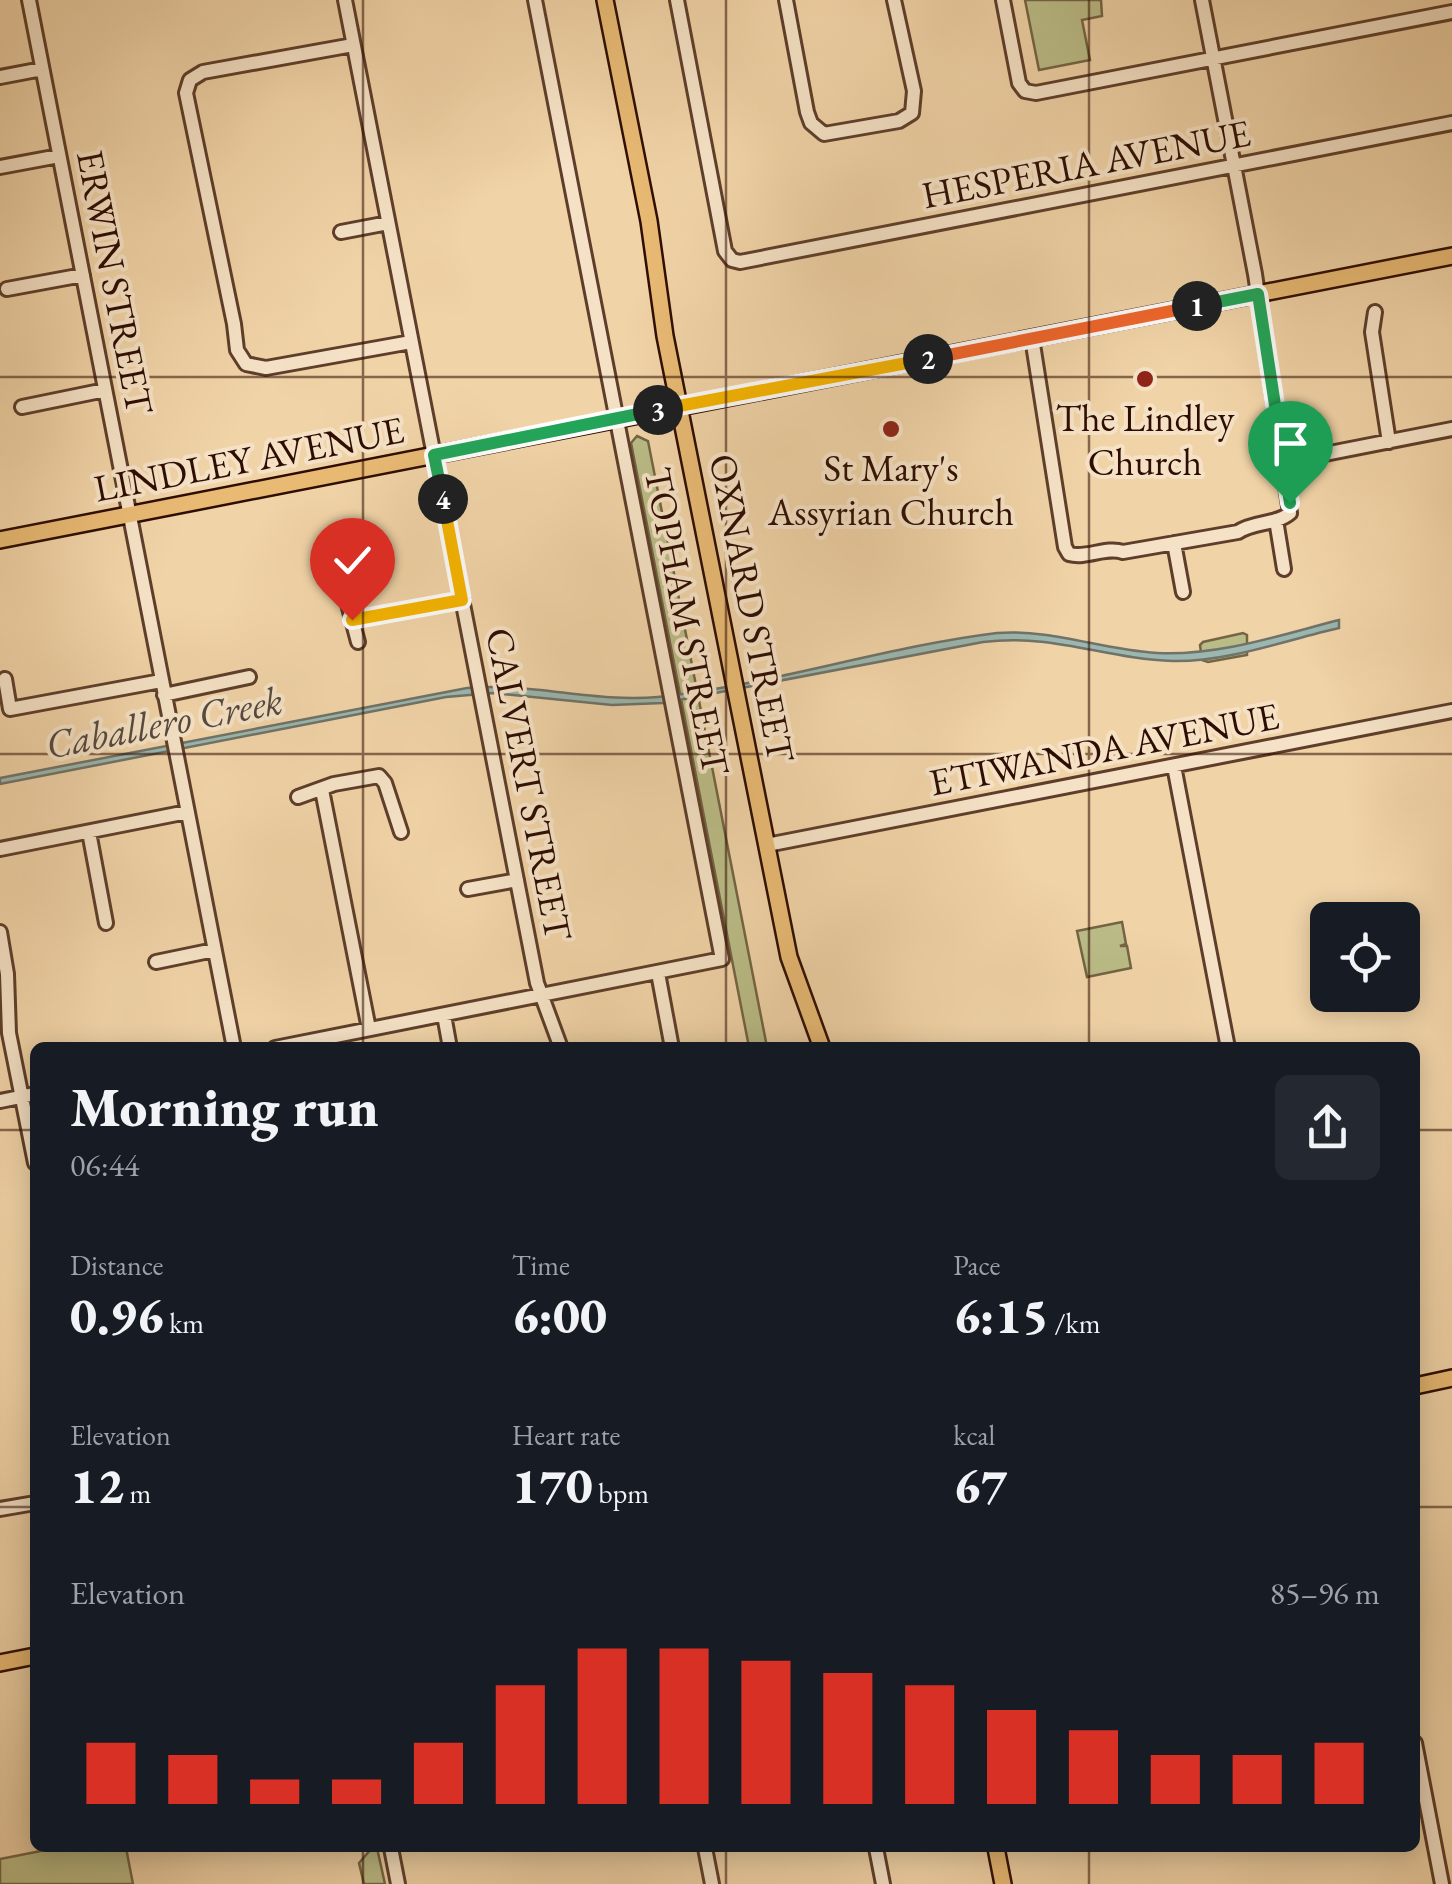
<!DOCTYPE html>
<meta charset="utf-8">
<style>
:root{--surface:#171b24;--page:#242831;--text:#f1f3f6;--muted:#9ea1a6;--accent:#d93025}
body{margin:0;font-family:"EB Garamond",serif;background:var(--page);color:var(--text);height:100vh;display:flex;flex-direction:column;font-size:38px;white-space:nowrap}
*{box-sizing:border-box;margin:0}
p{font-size:32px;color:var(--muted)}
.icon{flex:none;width:55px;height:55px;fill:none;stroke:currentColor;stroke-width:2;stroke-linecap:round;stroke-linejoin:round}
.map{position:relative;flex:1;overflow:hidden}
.panel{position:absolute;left:30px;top:1042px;width:1390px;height:810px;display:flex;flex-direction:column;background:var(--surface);border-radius:15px;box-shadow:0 5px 25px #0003}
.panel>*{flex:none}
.tools{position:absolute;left:1310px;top:902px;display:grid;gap:20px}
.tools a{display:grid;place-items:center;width:110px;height:110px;border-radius:15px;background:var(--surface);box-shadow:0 5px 25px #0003;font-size:50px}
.pin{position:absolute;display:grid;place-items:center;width:85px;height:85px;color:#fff;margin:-102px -42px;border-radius:50% 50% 50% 0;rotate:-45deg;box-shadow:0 0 10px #0007}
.pin .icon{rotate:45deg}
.km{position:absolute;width:50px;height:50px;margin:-25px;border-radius:50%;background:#222;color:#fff;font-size:28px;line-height:50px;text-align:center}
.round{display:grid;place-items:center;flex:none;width:105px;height:105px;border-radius:15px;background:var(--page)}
.overview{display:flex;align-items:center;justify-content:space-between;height:170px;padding:0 40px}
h1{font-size:55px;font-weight:800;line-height:75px}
.metrics{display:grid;grid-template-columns:repeat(3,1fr);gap:15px;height:170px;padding:10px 40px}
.metrics div{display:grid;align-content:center}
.metrics b{font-size:50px;font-weight:800}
.metrics small{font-size:28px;font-weight:400}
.metrics p{font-size:28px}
.chart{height:280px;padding:20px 40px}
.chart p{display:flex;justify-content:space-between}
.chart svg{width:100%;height:180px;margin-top:10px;stroke:var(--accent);stroke-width:6}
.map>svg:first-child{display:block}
.green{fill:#babc87;stroke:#746444;stroke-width:2.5}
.water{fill:#9bb7af;stroke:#6f7369;stroke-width:2.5}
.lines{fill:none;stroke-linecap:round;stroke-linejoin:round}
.minor-casing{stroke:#5e3e2a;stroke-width:18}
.major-casing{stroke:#2e0d01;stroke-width:20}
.minor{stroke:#f5e2c6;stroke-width:12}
.major{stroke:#e8ba74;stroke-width:15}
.split-1-casing{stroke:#fff;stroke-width:20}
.split-2-casing{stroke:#fff;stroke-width:20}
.split-3-casing{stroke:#fff;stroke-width:20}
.split-4-casing{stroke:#fff;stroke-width:20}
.split-5-casing{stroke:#fff;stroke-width:20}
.split-1{stroke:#22a559;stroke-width:12}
.split-2{stroke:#f0652b;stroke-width:12}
.split-3{stroke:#f5b400;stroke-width:12}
.split-4{stroke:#22a559;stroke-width:12}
.split-5{stroke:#f5b400;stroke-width:12}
.grid{fill:none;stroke:#2e0d01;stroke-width:2.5;stroke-opacity:0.55}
.poi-dot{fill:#8f2418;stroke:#f5e2c6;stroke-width:4}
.labels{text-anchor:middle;stroke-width:8;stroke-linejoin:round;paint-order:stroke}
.street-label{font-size:38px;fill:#2e0d01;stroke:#f5e2c6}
.poi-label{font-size:38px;fill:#2e0d01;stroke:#f5e2c6}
.water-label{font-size:40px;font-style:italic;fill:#54483e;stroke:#f5e2c6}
</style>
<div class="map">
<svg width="1452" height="1884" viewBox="0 0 1452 1884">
<rect width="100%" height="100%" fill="#f0d3a7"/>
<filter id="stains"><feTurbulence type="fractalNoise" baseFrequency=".002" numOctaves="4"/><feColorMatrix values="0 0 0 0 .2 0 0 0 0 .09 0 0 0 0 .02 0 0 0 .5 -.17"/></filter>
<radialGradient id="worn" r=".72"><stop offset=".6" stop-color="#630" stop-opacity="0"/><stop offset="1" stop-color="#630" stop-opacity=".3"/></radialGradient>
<path class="green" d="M1025,0H1101L1102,16L1082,20L1090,60L1039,70Z
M637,436L648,441L767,1047H749L631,443Z
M1243,633L1247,635V655L1208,662L1202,660L1200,645L1203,642Z
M1122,922L1126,944L1120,946H1127L1131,968L1087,977L1077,931Z
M56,1848H126L133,1884H0V1859Z
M372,1848H377L385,1884H364L359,1863Z"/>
<path class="water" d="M1339,620V628C1286,640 1228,662 1173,661C1106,659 1053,633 983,642L663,703L612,705L493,693L446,697L0,784V778L467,688C531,682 594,703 658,697C772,685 883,647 997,633C1053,629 1102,650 1157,653C1219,656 1280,635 1339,620Z"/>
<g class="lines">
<g class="minor-casing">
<path id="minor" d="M29,0L234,1048
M345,0L537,983L561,1048
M677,0L725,251L732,260L740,262L1452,123
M786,0L807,112L811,123L824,134L899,121L912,113L914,91L894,0
M1003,0L1019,83L1025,91L1036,93L1452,12
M353,45L203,72L190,80L186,93L234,324L237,350L246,364L266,368L411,342
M0,77L42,69
M0,167L59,156
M341,232L388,223
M7,289L83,275
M1375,312L1372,332L1389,442
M1032,338L1065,547L1069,554C1087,559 1106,546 1123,552L1238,532C1254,521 1276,525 1290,513L1255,274L1202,0
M22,407L105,390
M1284,462L1452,429
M1276,520L1284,569
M1174,543L1183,592
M338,566L358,642
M352,620L463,600
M5,679L10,709L161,681
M164,695L249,677
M1174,766L1228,1048
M322,790L369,1029
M298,797L334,784L379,776L385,783L401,832
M89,832L106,923
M767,845L1452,711
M0,849L187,812
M468,889L517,880
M0,932L7,974L9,1033L35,1163
M156,962L214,950
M658,973L672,1048
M444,1015L450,1048
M275,1048L722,959L535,0
M0,1101L35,1094
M0,1509L35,1503
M1415,1743L1442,1884
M391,1848L398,1884
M705,1848L712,1884
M876,1848L883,1884"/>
</g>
<g class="major-casing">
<path id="major" d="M605,0L649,221L665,336L789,957L822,1048
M0,540L1452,256
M1415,1386L1452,1378
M0,1663L35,1656
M996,1848L1003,1884"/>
</g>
<use href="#minor" class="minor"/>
<use href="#major" class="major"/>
</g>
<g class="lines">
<g class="split-1-casing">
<path id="split-1" d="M1197,306L1258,294L1290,503"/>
</g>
<g class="split-2-casing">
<path id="split-2" d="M928,359L1197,306"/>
</g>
<g class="split-3-casing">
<path id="split-3" d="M658,410L928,359"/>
</g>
<g class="split-4-casing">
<path id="split-4" d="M443,499L434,455L658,410"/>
</g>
<g class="split-5-casing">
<path id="split-5" d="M352,620L462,600L443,499"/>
</g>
<use href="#split-1" class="split-1"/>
<use href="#split-2" class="split-2"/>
<use href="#split-3" class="split-3"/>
<use href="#split-4" class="split-4"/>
<use href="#split-5" class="split-5"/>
</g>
<path class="grid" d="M363,0V1048M726,0V1048M1089,0V1048M0,377H1452M0,754H1452M0,1130H35M1415,1130H1452M0,1507H35M1415,1507H1452M363,1848V1884M726,1848V1884M1089,1848V1884"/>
<g class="poi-dot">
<circle cx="1145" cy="379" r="10"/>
<circle cx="891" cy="429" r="10"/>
</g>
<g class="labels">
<g class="street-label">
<text transform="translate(1086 164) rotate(-11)" y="13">HESPERIA AVENUE</text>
<text transform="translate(115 282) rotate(79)" y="13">ERWIN STREET</text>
<text transform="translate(249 459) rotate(-11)" y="13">LINDLEY AVENUE</text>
<text transform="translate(752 608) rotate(79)" y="13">OXNARD STREET</text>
<text transform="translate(687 621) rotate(79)" y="13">TOPHAM STREET</text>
<text transform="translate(1104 749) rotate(-11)" y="13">ETIWANDA AVENUE</text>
<text transform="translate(529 784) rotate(79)" y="13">CALVERT STREET</text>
</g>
<g class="poi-label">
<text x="1145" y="431">The Lindley<tspan x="1145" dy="44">Church</tspan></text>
<text x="891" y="481">St Mary's<tspan x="891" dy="44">Assyrian Church</tspan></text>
</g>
<g class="water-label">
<text transform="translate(164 722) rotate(-11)" y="14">Caballero Creek</text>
</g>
</g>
<rect width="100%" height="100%" filter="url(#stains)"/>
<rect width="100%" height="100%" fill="url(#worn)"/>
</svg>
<div class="tools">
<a><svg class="icon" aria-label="locate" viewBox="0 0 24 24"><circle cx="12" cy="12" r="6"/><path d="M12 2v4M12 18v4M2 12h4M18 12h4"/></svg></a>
</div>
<div class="pin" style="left:1290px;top:503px;background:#1e9e55"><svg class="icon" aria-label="arrive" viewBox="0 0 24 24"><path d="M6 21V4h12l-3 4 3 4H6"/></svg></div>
<div class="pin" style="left:352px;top:620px;background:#d93025"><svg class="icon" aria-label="check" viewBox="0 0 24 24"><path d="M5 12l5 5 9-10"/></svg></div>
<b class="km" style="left:1197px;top:306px">1</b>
<b class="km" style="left:928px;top:359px">2</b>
<b class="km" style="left:658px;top:410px">3</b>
<b class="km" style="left:443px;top:499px">4</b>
<section class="panel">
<div class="overview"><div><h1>Morning run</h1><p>06:44</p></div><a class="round"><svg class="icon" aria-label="share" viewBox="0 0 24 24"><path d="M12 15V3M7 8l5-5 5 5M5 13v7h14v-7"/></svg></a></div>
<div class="metrics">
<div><p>Distance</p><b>0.96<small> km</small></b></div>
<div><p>Time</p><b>6:00</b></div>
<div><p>Pace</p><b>6:15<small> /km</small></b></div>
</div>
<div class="metrics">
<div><p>Elevation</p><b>12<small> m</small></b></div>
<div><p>Heart rate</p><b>170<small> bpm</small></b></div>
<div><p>kcal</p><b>67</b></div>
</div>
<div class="chart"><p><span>Elevation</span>85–96 m</p>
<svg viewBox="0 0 160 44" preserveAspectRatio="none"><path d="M5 44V29M15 44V32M25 44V38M35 44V38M45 44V29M55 44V15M65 44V6M75 44V6M85 44V9M95 44V12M105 44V15M115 44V21M125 44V26M135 44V32M145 44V32M155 44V29"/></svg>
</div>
</section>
</div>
